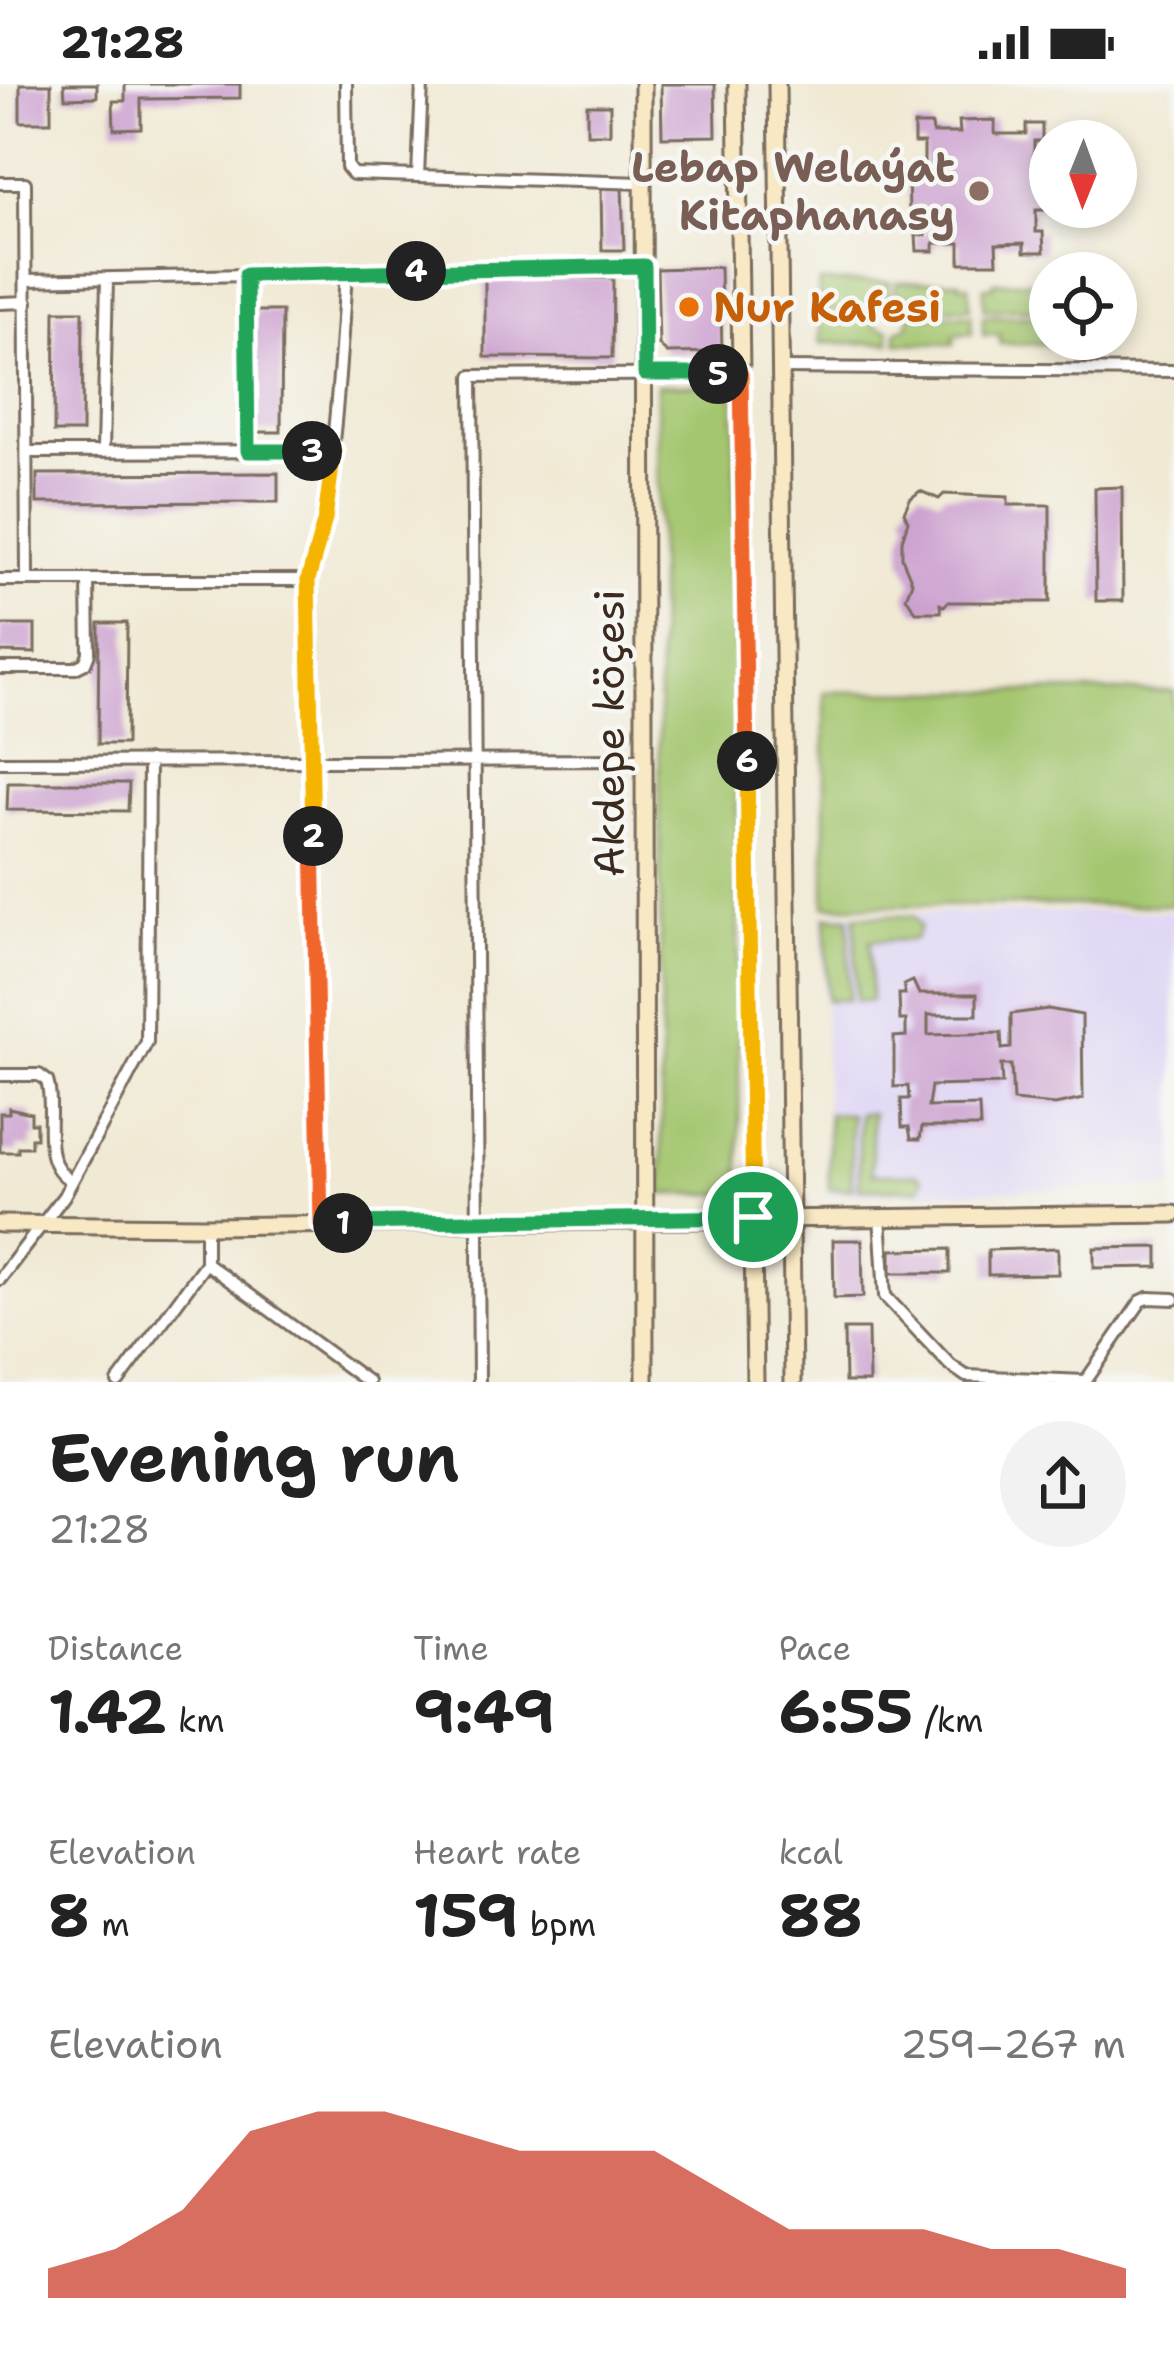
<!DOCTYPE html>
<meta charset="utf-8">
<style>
:root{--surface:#fff;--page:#f2f2f2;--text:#222;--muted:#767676;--accent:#c8321e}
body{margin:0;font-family:"Shantell Sans",sans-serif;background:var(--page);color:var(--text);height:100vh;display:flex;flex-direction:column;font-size:45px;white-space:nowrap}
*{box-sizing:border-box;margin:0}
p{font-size:39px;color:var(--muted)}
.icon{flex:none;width:66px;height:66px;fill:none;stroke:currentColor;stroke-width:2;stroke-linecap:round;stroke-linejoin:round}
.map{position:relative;height:1298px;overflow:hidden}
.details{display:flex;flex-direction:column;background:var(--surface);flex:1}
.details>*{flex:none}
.needle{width:78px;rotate:181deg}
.fabs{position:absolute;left:1029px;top:36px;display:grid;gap:24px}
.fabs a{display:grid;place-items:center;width:108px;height:108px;border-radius:50%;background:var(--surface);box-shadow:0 6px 18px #0003;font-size:60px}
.pin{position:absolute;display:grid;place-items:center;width:102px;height:102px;color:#fff;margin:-51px;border:6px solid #fff;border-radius:50%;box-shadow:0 3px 12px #0007}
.km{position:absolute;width:60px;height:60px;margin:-30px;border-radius:50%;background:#222;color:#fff;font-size:33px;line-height:60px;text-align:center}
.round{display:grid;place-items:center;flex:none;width:126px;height:126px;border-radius:63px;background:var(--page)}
.summary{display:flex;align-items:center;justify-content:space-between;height:204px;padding:0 48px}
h1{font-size:66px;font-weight:700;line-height:90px}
.metrics{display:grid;grid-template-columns:repeat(3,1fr);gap:18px;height:204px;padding:12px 48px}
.metrics div{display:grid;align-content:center}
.metrics b{font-size:60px;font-weight:700}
.metrics small{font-size:33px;font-weight:400}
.metrics p{font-size:33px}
.chart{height:336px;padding:24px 48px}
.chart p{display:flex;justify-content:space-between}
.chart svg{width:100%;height:216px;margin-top:12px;fill:var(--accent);opacity:.7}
.status{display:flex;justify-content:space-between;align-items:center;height:84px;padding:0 60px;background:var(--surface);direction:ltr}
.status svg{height:33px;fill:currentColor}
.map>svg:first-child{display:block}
.built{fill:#dfd5f5}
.green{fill:#a4c66f;stroke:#707846;stroke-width:3}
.building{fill:#cca1d0}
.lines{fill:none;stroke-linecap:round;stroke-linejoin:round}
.street-casing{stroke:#7a6d5e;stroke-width:16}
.secondary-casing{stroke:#7a6d5e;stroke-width:21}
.street{stroke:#fff;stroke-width:10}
.secondary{stroke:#f8e8c3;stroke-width:15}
.split-1-casing{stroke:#fff;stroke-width:24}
.split-2-casing{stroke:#fff;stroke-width:24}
.split-3-casing{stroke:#fff;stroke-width:24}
.split-4-casing{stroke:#fff;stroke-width:24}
.split-5-casing{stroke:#fff;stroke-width:24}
.split-6-casing{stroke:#fff;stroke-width:24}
.split-7-casing{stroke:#fff;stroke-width:24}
.split-1{stroke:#22a559;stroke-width:15}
.split-2{stroke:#f0652b;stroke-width:15}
.split-3{stroke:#f5b400;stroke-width:15}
.split-4{stroke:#22a559;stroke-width:15}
.split-5{stroke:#22a559;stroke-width:15}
.split-6{stroke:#f0652b;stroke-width:15}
.split-7{stroke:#f5b400;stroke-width:15}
.education-dot{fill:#8d6e63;stroke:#f6f6f2;stroke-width:4.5}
.food-dot{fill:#e8710a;stroke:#f6f6f2;stroke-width:4.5}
.labels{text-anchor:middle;stroke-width:9;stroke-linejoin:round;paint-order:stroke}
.education-label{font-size:42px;font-weight:bold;fill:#785e54;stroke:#f6f6f2;text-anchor:end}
.food-label{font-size:42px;font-weight:bold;fill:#c56008;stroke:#f6f6f2;text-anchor:start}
.street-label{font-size:42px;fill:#3b2a1e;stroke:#f6f6f2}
</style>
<div class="status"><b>21:28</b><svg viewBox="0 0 49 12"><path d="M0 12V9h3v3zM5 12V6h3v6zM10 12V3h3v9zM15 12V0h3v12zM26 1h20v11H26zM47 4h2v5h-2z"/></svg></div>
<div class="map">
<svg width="1174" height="1298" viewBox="0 0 1174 1298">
<rect width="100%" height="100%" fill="#f6f6f2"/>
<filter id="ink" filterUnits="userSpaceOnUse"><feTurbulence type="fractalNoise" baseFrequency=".00833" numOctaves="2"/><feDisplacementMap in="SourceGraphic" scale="24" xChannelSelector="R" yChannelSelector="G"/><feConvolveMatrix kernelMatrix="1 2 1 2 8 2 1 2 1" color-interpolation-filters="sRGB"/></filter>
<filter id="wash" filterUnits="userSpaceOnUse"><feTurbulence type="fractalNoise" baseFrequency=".004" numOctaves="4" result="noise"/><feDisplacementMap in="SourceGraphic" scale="48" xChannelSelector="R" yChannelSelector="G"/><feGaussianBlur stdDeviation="2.7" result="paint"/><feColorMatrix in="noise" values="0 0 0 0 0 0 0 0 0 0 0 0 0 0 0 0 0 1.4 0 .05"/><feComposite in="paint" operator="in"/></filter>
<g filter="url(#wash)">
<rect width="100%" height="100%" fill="#f0e9d4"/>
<path class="built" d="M1174,827V1103L827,1110L823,830Z"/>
<path class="green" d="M960,197V201H969L970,224L911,225L907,213L896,210V198Z
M1050,197V214L1043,225L984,226V203H993L994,198Z
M819,198H890V211L876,214L871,226L819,227Z
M911,231H971L972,250L954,251V260L897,259V246L907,243Z
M820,232H872L876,243L889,246L890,259H820Z
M983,232H1042L1047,236L1050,255H1061V260H1000V251H983Z
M657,301H734L740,1110H662Z
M1174,607V821L825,822V608Z
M855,832H913L920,842L916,854L911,856L870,857L871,917H856Z
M826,833H849V916H827Z
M872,1029V1090H917L923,1095L920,1105H859V1030Z
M828,1030H851L852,1105H829Z"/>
<g id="blocks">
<path class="building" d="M20,0H51V38H20Z
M64,0H97V13L65,14Z
M125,0H240V14L141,15V44L114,45L113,17H125Z
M661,0H715L716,52L662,53Z
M587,21H610V50H587Z
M995,36V50H1026V40H1042V57H1034V87H1050V126H1036V148H1043L1044,168H1024V159L996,160L997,179H960V159H934V167H917L916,151H926V126H909L908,91H924V59H914V41H932L933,49H960L959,37Z
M601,102H622L624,166H602Z
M720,183L722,268L667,269L659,261L657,185Z
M485,193L613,194L612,274L485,273Z
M55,227H83L82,348H54Z
M254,227H282L281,348H253Z
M278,389V418L37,419V390Z
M1122,403L1123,517H1096L1095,404Z
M920,407L939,415L944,410L1008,413V421H1050V518H948L944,522L940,520L941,528H916L906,513L912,498L902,474V456L908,437L904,428L910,415Z
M99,539H127L126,660H98Z
M0,541H35V569L0,568Z
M8,699H129L128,727L7,726Z
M913,897L919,910H977V931H928V951L1001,949L1002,965L1011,964V930L1048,925L1082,931L1083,1015L1055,1021L1013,1017L1011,981H1001L1002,1000L931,1002L928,1023L979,1022L980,1043H922L920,1055H911L909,1043H902L901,1015H909L908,1002L894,1003V953L906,952V936H900L899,910H905L904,901Z
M9,1024L31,1029V1039H36V1054H31V1063H18V1068H0V1029H9Z
M833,1156H862L863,1213L834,1214Z
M1158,1163V1183L1094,1184V1164Z
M1058,1164V1190L988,1191V1166Z
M950,1165V1189H891V1166Z
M844,1245H868L869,1298H845Z"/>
</g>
</g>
<g filter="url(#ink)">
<use href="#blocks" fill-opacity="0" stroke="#7a6d5e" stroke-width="3"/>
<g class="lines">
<g class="street-casing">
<path id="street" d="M346,0L347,83L353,90L644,99
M418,92L422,0
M0,99H25L27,496
M246,191L247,367
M27,196L644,182
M0,219L27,218
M780,284L1174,287
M103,367L107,195
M27,368L334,367
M0,496H308L321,1140
M308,496C335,395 339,293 346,189
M0,584H75L85,579L89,569L88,496
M0,678L645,676
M0,991H39L47,997C57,1029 36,1078 72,1097
M880,1132L885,1212L950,1281L966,1292L1085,1297
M206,1142V1179L368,1298
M0,1195L64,1112L147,958L149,677
M118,1298L206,1179
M479,1298L472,292L741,290
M1085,1298L1141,1217L1148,1214L1174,1215"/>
</g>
<g class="secondary-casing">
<path id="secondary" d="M643,0L645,1298
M737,0L755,1298
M777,0L793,1298
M0,1140L206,1142L1174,1130"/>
</g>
<use href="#street" class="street"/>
<use href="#secondary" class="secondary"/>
</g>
</g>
<g class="lines" filter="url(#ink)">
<g class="split-1-casing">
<path id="split-1" d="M343,1139L753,1133"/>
</g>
<g class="split-2-casing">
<path id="split-2" d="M313,752L321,1140L343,1139"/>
</g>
<g class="split-3-casing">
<path id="split-3" d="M312,367H334L325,435L308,496L313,752"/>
</g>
<g class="split-4-casing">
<path id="split-4" d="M312,367H248L246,191L416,187"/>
</g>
<g class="split-5-casing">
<path id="split-5" d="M416,187L644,182L645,290H718"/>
</g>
<g class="split-6-casing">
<path id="split-6" d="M718,290H741L747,677"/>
</g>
<g class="split-7-casing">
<path id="split-7" d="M747,677L753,1133"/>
</g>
<use href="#split-1" class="split-1"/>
<use href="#split-2" class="split-2"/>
<use href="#split-3" class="split-3"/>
<use href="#split-4" class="split-4"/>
<use href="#split-5" class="split-5"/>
<use href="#split-6" class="split-6"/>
<use href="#split-7" class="split-7"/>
</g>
<circle class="education-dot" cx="979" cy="107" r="12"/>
<circle class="food-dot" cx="689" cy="223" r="12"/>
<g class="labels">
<g class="education-label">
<text x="955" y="98">Lebap Welaýat<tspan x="955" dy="48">Kitaphanasy</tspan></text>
</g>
<g class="food-label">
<text x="713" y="238">Nur Kafesi</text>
</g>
<g class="street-label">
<text transform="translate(609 649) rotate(-90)" y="15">Akdepe köçesi</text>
</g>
</g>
</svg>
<div class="fabs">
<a><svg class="needle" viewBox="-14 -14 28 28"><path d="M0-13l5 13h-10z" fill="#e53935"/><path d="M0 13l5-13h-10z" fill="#767676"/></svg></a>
<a><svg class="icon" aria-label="locate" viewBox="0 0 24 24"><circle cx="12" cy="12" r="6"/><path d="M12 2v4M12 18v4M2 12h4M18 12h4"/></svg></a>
</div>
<div class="pin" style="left:753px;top:1133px;background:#1e9e55"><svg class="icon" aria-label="arrive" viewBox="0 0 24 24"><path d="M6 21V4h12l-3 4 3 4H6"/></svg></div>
<b class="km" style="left:343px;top:1139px">1</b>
<b class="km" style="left:313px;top:752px">2</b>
<b class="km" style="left:312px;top:367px">3</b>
<b class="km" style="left:416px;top:187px">4</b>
<b class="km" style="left:718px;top:290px">5</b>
<b class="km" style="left:747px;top:677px">6</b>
</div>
<section class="details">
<div class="summary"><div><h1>Evening run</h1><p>21:28</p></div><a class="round"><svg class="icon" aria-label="share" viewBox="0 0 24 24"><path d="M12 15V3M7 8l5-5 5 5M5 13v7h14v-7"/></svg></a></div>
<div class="metrics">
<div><p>Distance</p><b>1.42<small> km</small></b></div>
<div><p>Time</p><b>9:49</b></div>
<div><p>Pace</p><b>6:55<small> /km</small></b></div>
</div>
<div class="metrics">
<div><p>Elevation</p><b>8<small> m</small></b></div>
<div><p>Heart rate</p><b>159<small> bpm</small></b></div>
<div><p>kcal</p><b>88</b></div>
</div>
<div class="chart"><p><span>Elevation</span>259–267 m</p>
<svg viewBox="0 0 160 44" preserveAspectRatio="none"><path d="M0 44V38L10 34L20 26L30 10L40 6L50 6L60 10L70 14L80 14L90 14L100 22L110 30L120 30L130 30L140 34L150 34L160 38V44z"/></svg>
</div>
</section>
